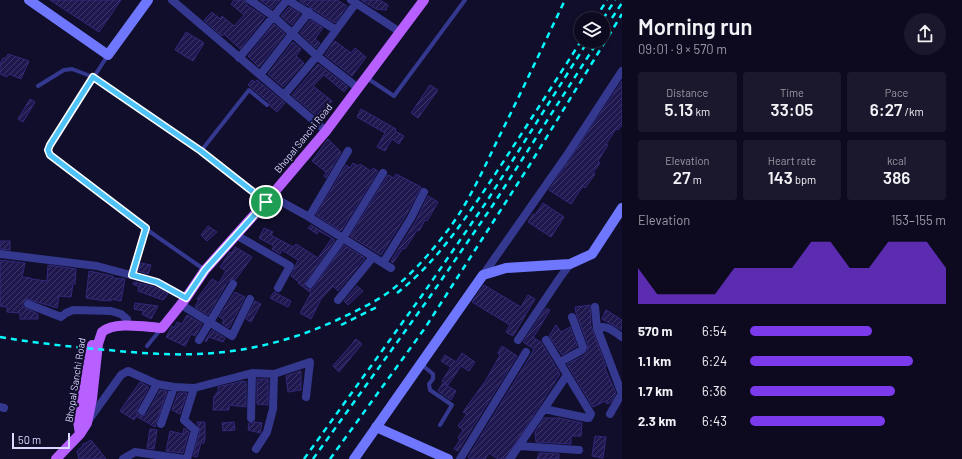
<!DOCTYPE html>
<meta charset="utf-8">
<style>
:root{--surface:#0d0a20;--page:#1b182d;--text:#f1f3f6;--muted:#9a9aa5;--line:#2d2b3e;--accent:#7c3aed}
body{margin:0;font-family:Barlow,sans-serif;background:var(--page);color:var(--text);height:100vh;display:flex;flex-direction:column;font-size:15px;white-space:nowrap}
*{box-sizing:border-box;margin:0}
p{font-size:13px;color:var(--muted)}
.icon{flex:none;width:22px;height:22px;fill:none;stroke:currentColor;stroke-width:2;stroke-linecap:round;stroke-linejoin:round}
.map{position:relative;flex:1;overflow:hidden}
.panel{display:flex;flex-direction:column;background:var(--surface);width:340px}
.panel>*{flex:none}
.fabs{position:absolute;left:574px;top:12px;display:grid;gap:8px}
.fabs a{display:grid;place-items:center;width:36px;height:36px;border-radius:50%;background:var(--surface);box-shadow:0 2px 6px #0003,0 0 0 1px var(--line);font-size:20px}
.scale{position:absolute;left:12px;bottom:10px;width:58px;box-sizing:border-box;padding-left:4px;border:2px solid #d9d8ff;border-top:0;font-size:11px;line-height:14px;white-space:nowrap;color:#d9d8ff;-webkit-text-stroke:3px #110e2b;paint-order:stroke}
.pin{position:absolute;display:grid;place-items:center;width:34px;height:34px;color:#fff;margin:-17px;border:2px solid #fff;border-radius:50%;box-shadow:0 1px 4px #0007}
.round{display:grid;place-items:center;flex:none;width:42px;height:42px;border-radius:21px;background:var(--page)}
.summary{display:flex;align-items:center;justify-content:space-between;height:68px;padding:0 16px}
h1{font-size:22px;font-weight:600;line-height:30px}
.stats{display:grid;grid-template-columns:repeat(3,1fr);gap:6px;height:68px;padding:4px 16px}
.stats div{display:grid;align-content:center;border-radius:4px;background:var(--page);text-align:center}
.stats b{font-size:17px;font-weight:600}
.stats small{font-size:11px;font-weight:400}
.stats p{font-size:11px}
.chart{height:112px;padding:8px 16px}
.chart p{display:flex;justify-content:space-between}
.chart svg{width:100%;height:72px;margin-top:4px;fill:var(--accent);opacity:.7}
ul{padding:0 16px;list-style:none;font-size:13px}
li{display:grid;grid-template-columns:64px 48px 1fr;align-items:center;height:30px}
li i{height:10px;border-radius:5px;background:var(--accent)}
main{display:flex;flex:1;min-height:0}
.map>svg:first-child{display:block}
.building{fill:url(#building-hatch);stroke:#32287c}
.lines{fill:none;stroke-linecap:round;stroke-linejoin:round}
.lane{stroke:#34388e;stroke-width:4}
.street{stroke:#34388e;stroke-width:8}
.secondary{stroke:#6f77ff;stroke-width:10}
.primary{stroke:#b75fff;stroke-width:10}
.rail{stroke:#04faff;stroke-width:2.5;stroke-dasharray:6 5;stroke-linecap:butt}
.route-casing{stroke:#fff;stroke-width:8}
.route{stroke:#4fc3f7;stroke-width:5}
.labels{text-anchor:middle;stroke-width:4;stroke-linejoin:round;paint-order:stroke}
.street-label{font-size:10px;fill:#d9d8ff;stroke:#110e2b}
</style>
<main>
<div class="map">
<svg width="622" height="459" viewBox="0 0 622 459">
<defs>
<pattern id="building-hatch" width="6" height="6" patternUnits="userSpaceOnUse"><rect width="6" height="6" fill="#1f184e"/><path d="M-1 1l2-2M0 6l6-6M5 7l2-2" fill="none" stroke="#3f3969"/></pattern>
</defs>
<rect width="100%" height="100%" fill="#110e2b"/>
<path class="building" d="M50,0H121L99,32Z
M234,0H245L247,5L265,17L240,49L224,34L222,36L204,20L212,12L220,19L222,16L234,26L244,15L231,4Z
M260,0H280L272,9Z
M300,0H337L347,6L335,23L300,1Z
M361,0H380L388,5L386,10L376,9Z
M289,7L300,14L292,25L281,16Z
M310,20L323,28L315,39L320,43L316,48L300,33Z
M274,24L285,34L259,67L248,56Z
M186,32L204,43L193,61L175,50Z
M335,41L351,53L355,48L366,57L352,76L325,55Z
M293,42L301,49L296,56L304,63L283,87L268,74Z
M8,54L29,61L21,79L9,74L7,77L0,74V64L3,58H6Z
M318,64L348,87L344,92L324,75L313,86L332,101L318,117L292,95Z
M252,80L255,82L257,80L285,103L277,112L270,106L269,102L248,85Z
M622,81V124L618,130L616,129L606,144L608,145L598,161L600,163L593,173L595,174L585,188L583,186L571,204L549,190Z
M430,85L438,90L418,118L411,113Z
M30,99L35,102L23,122L18,119Z
M361,109L396,129L395,131L404,136L399,144L392,139L385,151L377,147L385,133L357,117Z
M328,139L341,152L326,178L324,176L326,172L312,161Z
M353,163L358,166L360,164L371,171L373,168L378,171L341,231L316,215L346,165L350,168Z
M396,174L421,187L406,215L381,255L350,236L388,175L394,178Z
M428,196L438,202L427,221L425,220L419,231L417,230L405,249L403,248L393,263L391,261L416,221Z
M543,203L564,217L551,237L528,222L533,214L535,215Z
M311,225L335,240L306,281L305,286L307,289H312L314,287L344,245L365,258L338,291L333,286L321,299L311,319L300,313L311,293L298,283L299,282L291,276L298,260L282,250L280,254L272,249L274,246L259,238L264,228L273,232L271,235L293,247L296,244L318,258L332,238L319,231L317,234L308,228Z
M208,226L217,232L207,241L201,235Z
M0,241H10V250L0,249Z
M235,247L252,257L236,279H233L228,281L208,315L195,307L199,300L197,299L212,279L219,283L226,271L220,267L230,252L232,253Z
M0,260L25,263L22,277L31,278V279L47,281L48,265L76,269L75,284H73L71,297L59,296L57,308L27,299L23,302V307L38,314V319H20V313L7,312V307L0,306Z
M141,263L151,265L148,274L138,271Z
M89,271L113,276V278L125,279L121,301L111,299V301L106,300V301L86,298Z
M134,282L155,287L168,294L163,300L138,291L139,287L133,284Z
M484,285L521,307L528,295L535,299L513,336L506,332L510,325L472,302Z
M357,286L363,291L348,305L344,301Z
M235,292L245,297L229,328L222,323L224,320L219,317Z
M274,292L291,301L288,307L270,298Z
M255,301L261,304L251,322L246,319Z
M135,303L158,306L151,319L142,314L144,311L134,309Z
M590,305L591,322L590,323L606,367L604,366L616,393L611,402L607,404L605,401L593,407L567,364L585,355L587,352L588,345L576,313L575,307Z
M546,308L550,310L533,338L541,342L560,374L505,459H498L489,453L485,459H470L468,457L531,355L534,349L523,342Z
M606,310L622,320V330L602,319Z
M187,315L202,324L195,336L191,334L185,346L166,337L172,326L174,328L177,322L182,324Z
M556,325L561,332L570,327L577,346L562,355L549,336Z
M212,330L225,338L223,342L209,337L206,342L205,341Z
M356,339L362,344L339,372L333,366Z
M502,346L517,356L458,451L454,449L460,440L458,438L463,430L458,426L467,414L463,412L486,380L500,355L498,353Z
M462,353L475,362L469,371L461,366L448,385L442,381L451,367L441,361L445,355L456,362Z
M301,371V390L288,392L286,376Z
M257,379H268V405L257,404Z
M243,381L246,382V407L229,405V410H213L214,396H216V393H218V387Z
M140,382L149,387L137,409V413L140,416H142L147,414L160,390L167,391L155,427L136,416L134,420L120,411Z
M443,383L456,391L451,400L438,391Z
M178,393H187L180,414L172,410Z
M544,418H559L582,423L581,436H571V444L536,442L535,432Z
M197,422H205V438L204,443H201L197,457L193,456L200,431Z
M234,422L235,430L223,431L222,423Z
M255,422L262,423L260,433L248,430L249,423Z
M184,428L189,432L183,453L166,451L170,431L183,434Z
M150,429L157,430L154,449L147,448Z
M595,436L606,437L603,458L592,456Z
M91,440L106,459H79L77,451L83,446L82,445Z
M539,453L559,454V459H537Z"/>
<g class="lines">
<path class="lane" d="M108,55L50,145L48,150L50,155L146,229L205,270
M367,78L394,96L465,0
M38,86L64,70L72,69L93,77L201,151L265,201
M201,151L249,90L267,105
M132,275L146,229
M147,346L161,329
M421,364L433,374V379L429,384L430,390L452,405L440,425"/>
<path class="street" d="M172,0L326,131
M250,0L273,16L317,56L358,88
M288,0L336,30
M351,0L400,32
M239,58L287,0
M260,75L309,12
M284,95L317,56L356,3
M271,196L309,217L391,268
M309,217L348,151
M236,235L290,266L278,288
M0,254L97,266L157,282L186,298
M383,263L411,218L424,192
M483,275L569,152L622,71
M310,284L343,238L383,173
M338,300L373,257
M28,304L61,317L66,313L73,310L111,311L121,314L127,319
M180,304L232,336L250,299
M595,307L597,328L622,394
M597,328C607,324 614,332 622,337
M199,340L233,284
M518,340L559,279L570,264
M560,362L582,350L583,347L572,317
M0,407L4,408
M544,409L587,418H589L591,414L546,340
M142,411L157,384
M610,414L622,393
M251,418L252,373
M88,421L121,375L128,371L157,384L174,387L194,388L252,373L274,374L310,362L306,397
M161,424L174,387
M519,446L579,450
M256,449L267,432L273,409L274,374
M123,459L135,452L185,459
M187,459L195,430L184,420L194,388
M460,459L526,352
M510,459L567,375"/>
<path class="secondary" d="M29,0L108,55L148,0
M376,427L448,459
M354,459L483,275L506,268L570,264L592,254L622,208"/>
<path class="primary" d="M80,434L78,421L92,345
M56,459L80,434L87,423L92,399L98,344L102,332C115,321 145,327 162,328L186,298L205,270L271,196L326,131L424,0"/>
<path class="rail" d="M612,18L622,3
M595,19L607,0
M603,19L615,0
M397,293C435,264 463,222 490,182C521,135 551,88 581,41
M341,325L377,307
M0,337C36,343 72,347 108,350C149,354 191,357 232,351C269,346 305,335 339,319C358,310 378,301 394,288C415,271 432,251 448,230C469,202 483,170 498,139C521,93 543,46 565,0
M304,459L423,294L487,201L588,41
M313,459L429,298L493,205L598,41
M330,459L425,328L529,166L622,14"/>
</g>
<g class="lines">
<g class="route-casing">
<path id="route" d="M93,77L201,151L266,202L205,270L186,298L157,282L132,275L146,228L50,155L48,150L50,145Z"/>
</g>
<use href="#route" class="route"/>
</g>
<g class="labels">
<g class="street-label">
<text transform="translate(303 138) rotate(-51)" y="4">Bhopal Sanchi Road</text>
<text transform="translate(75 380) rotate(-81)" y="4">Bhopal Sanchi Road</text>
</g>
</g>
</svg>
<div class="fabs">
<a><svg class="icon" aria-label="layers" viewBox="0 0 24 24"><path d="M12 4l9 5-9 5-9-5zM3 14l9 5 9-5"/></svg></a>
</div>
<div class="scale">50 m</div>
<div class="pin" style="left:266px;top:202px;background:#1e9e55"><svg class="icon" aria-label="arrive" viewBox="0 0 24 24"><path d="M6 21V4h12l-3 4 3 4H6"/></svg></div>
</div>
<section class="panel">
<div class="summary"><div><h1>Morning run</h1><p>09:01 · 9 × 570 m</p></div><a class="round"><svg class="icon" aria-label="share" viewBox="0 0 24 24"><path d="M12 15V3M7 8l5-5 5 5M5 13v7h14v-7"/></svg></a></div>
<div class="stats">
<div><p>Distance</p><b>5.13<small> km</small></b></div>
<div><p>Time</p><b>33:05</b></div>
<div><p>Pace</p><b>6:27<small> /km</small></b></div>
</div>
<div class="stats">
<div><p>Elevation</p><b>27<small> m</small></b></div>
<div><p>Heart rate</p><b>143<small> bpm</small></b></div>
<div><p>kcal</p><b>386</b></div>
</div>
<div class="chart"><p><span>Elevation</span>153–155 m</p>
<svg viewBox="0 0 160 44" preserveAspectRatio="none"><path d="M0 44V22L10 38L20 38L30 38L40 38L50 22L60 22L70 22L80 22L90 6L100 6L110 22L120 22L130 6L140 6L150 6L160 22V44z"/></svg>
</div>
<ul>
<li><b>570 m</b>6:54<i style="width:62%"></i></li>
<li><b>1.1 km</b>6:24<i style="width:83%"></i></li>
<li><b>1.7 km</b>6:36<i style="width:74%"></i></li>
<li><b>2.3 km</b>6:43<i style="width:69%"></i></li>
</ul>
</section>
</main>
